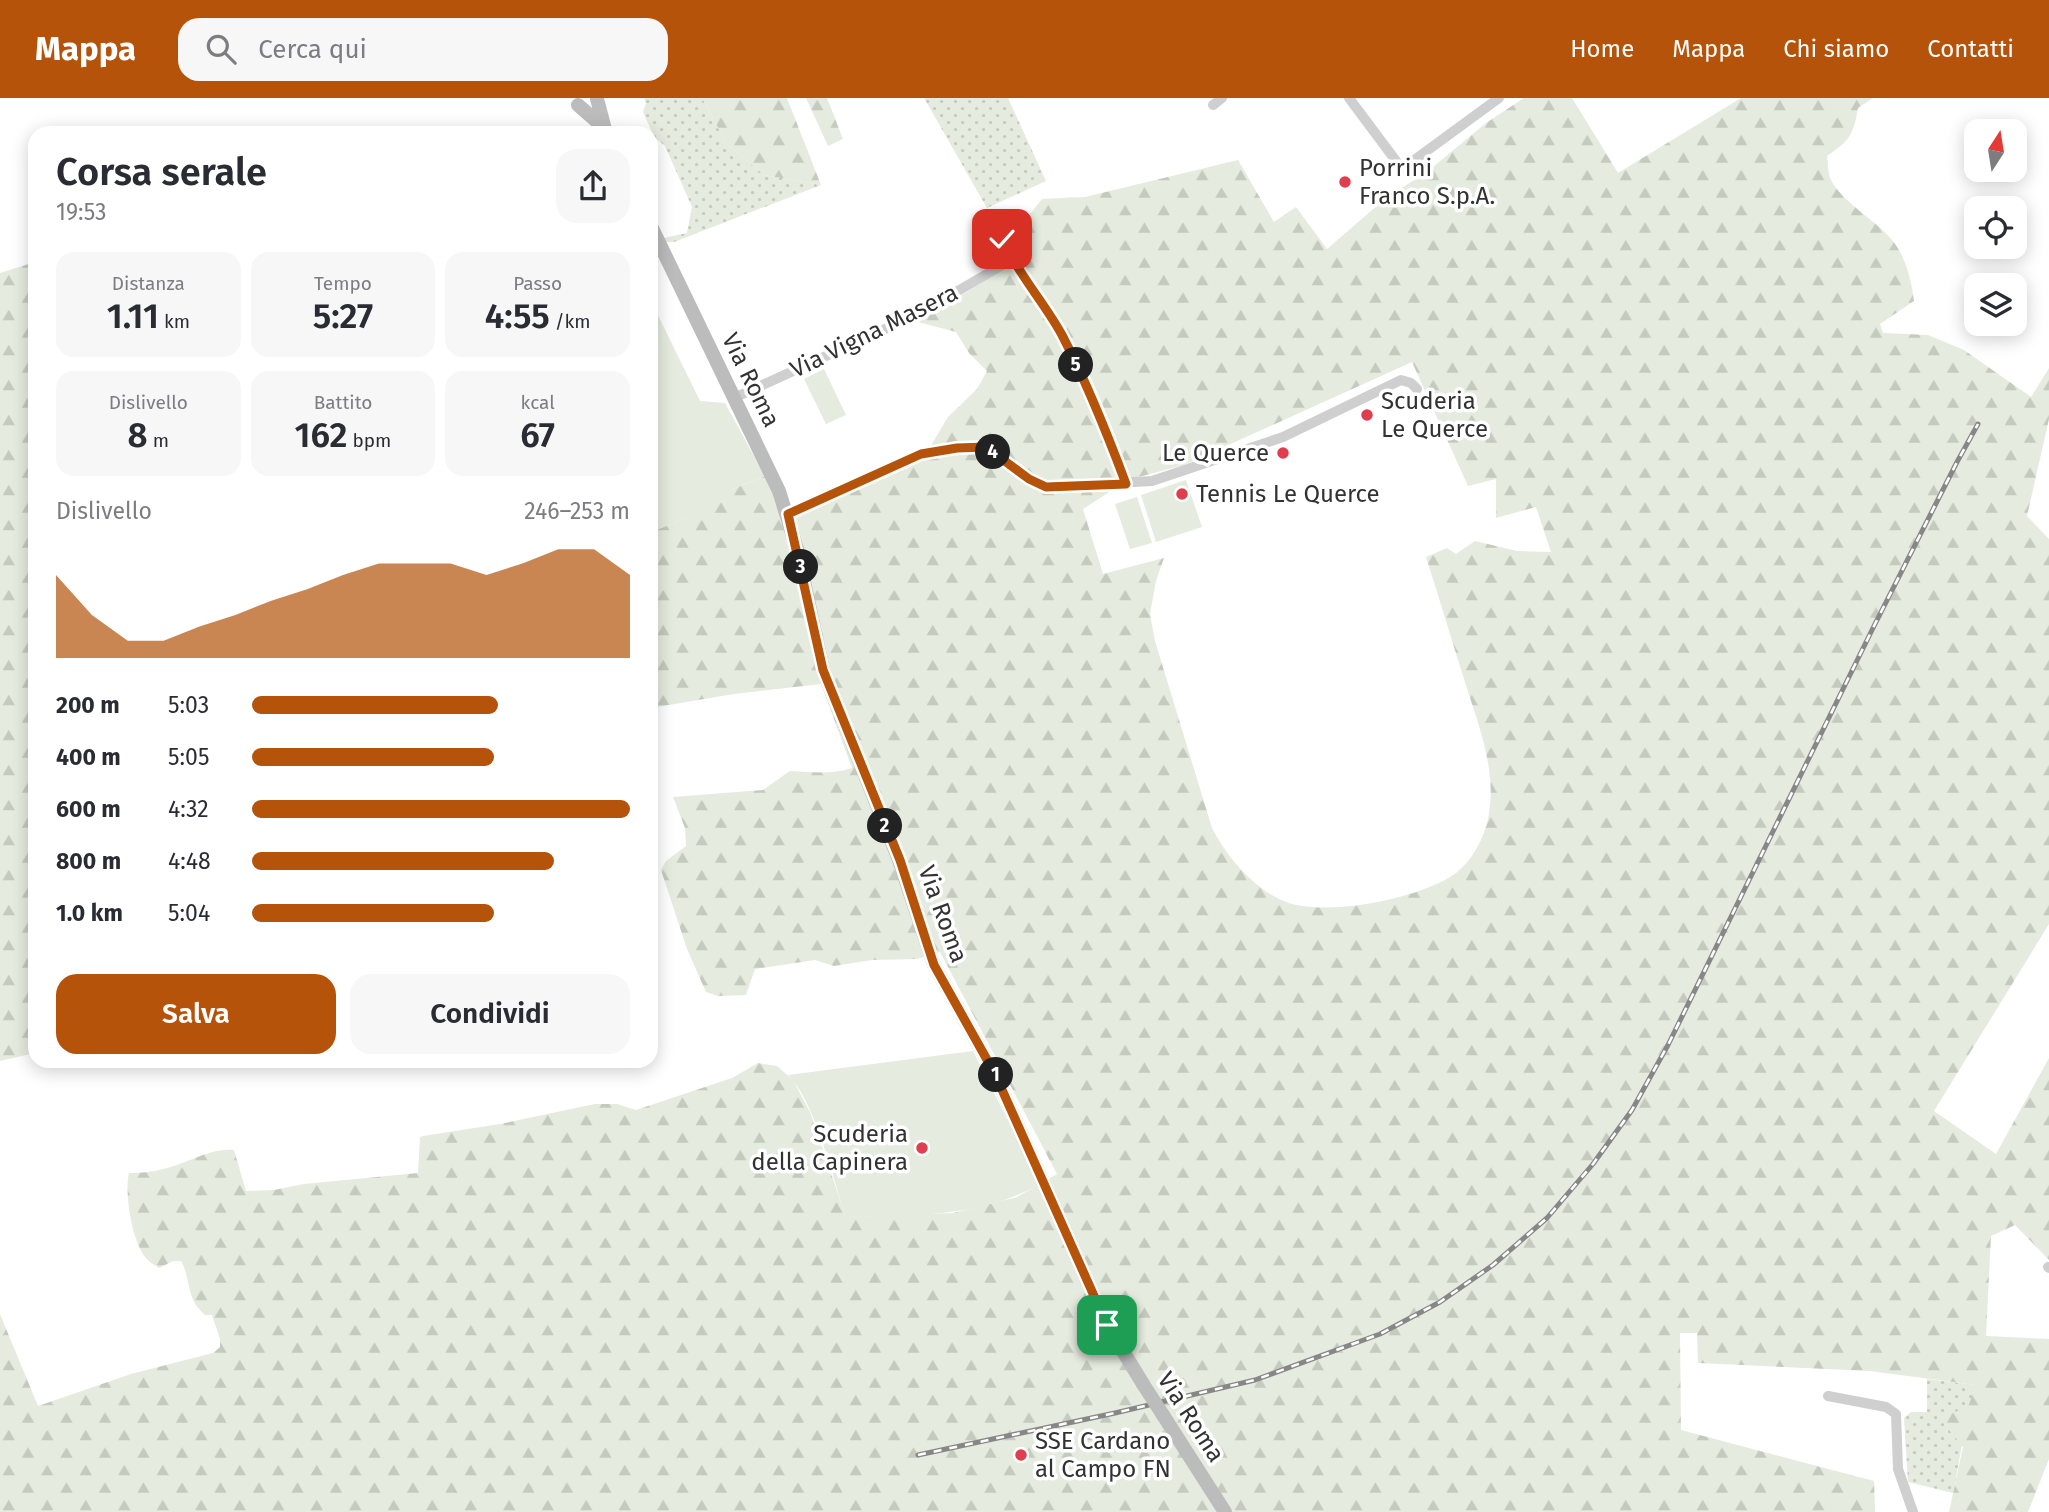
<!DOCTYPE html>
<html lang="it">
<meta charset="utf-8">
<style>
:root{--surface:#fff;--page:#f7f7f7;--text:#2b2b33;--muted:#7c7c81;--accent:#b45309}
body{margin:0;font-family:"Fira Sans",sans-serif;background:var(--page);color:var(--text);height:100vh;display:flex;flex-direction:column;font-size:26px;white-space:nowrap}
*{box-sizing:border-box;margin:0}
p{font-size:23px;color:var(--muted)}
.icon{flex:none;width:38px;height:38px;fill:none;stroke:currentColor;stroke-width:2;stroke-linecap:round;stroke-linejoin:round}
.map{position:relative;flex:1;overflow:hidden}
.details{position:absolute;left:28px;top:28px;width:630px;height:942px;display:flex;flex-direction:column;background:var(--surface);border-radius:21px;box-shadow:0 4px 18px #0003}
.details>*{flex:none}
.needle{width:46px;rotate:12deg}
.fabs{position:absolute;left:1964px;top:21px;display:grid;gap:14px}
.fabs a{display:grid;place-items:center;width:63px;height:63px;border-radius:14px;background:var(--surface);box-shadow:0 4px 18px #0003;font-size:35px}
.pin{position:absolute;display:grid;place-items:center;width:60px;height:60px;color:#fff;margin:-30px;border-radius:14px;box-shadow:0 4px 10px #0006}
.km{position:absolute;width:35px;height:35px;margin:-18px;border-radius:50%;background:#222;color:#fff;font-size:19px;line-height:35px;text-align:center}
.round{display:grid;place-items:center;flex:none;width:74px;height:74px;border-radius:21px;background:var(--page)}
.overview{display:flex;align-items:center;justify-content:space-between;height:119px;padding:0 28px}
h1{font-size:38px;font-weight:600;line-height:52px}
.figures{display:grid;grid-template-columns:repeat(3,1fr);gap:10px;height:119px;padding:7px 28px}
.figures div{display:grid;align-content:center;border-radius:18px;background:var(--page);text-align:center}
.figures b{font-size:35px;font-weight:600}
.figures small{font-size:19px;font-weight:400}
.figures p{font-size:19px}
.chart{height:196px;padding:14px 28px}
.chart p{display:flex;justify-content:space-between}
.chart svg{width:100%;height:126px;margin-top:7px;fill:var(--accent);opacity:.7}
.cta{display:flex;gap:14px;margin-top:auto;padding:14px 28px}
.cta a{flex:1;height:80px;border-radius:21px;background:var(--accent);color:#fff;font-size:28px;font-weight:600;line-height:80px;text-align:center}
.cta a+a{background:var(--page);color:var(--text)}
ul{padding:0 28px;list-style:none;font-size:23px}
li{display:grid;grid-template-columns:112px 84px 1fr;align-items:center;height:52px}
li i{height:18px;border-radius:9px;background:var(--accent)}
header{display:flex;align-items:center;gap:42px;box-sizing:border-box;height:98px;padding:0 35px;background:var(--accent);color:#fff}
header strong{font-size:33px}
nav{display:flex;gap:38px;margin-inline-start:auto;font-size:24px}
.search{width:490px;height:63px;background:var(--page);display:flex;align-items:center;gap:18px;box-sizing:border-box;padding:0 24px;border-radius:21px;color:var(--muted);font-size:26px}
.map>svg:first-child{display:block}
.grass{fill:url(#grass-dots)}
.forest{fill:url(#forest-firs)}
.pitch{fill:#e5ebde}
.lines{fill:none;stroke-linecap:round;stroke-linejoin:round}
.street{stroke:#cfcfcf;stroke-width:10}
.secondary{stroke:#bcbcbc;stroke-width:14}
.rail-casing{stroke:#878787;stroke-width:5}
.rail{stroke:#fff;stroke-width:2.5;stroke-dasharray:8;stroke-linecap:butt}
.secondary-bridge{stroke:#bcbcbc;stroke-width:14}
.route-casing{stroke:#fff;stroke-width:14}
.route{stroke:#b45309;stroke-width:9}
.poi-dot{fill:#df3e4e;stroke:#fff;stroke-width:2.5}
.labels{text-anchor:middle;stroke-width:7;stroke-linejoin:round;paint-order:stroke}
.poi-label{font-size:24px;fill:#323232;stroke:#fff;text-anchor:start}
.street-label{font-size:24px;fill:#323232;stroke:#fff}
</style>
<header>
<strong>Mappa</strong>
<div class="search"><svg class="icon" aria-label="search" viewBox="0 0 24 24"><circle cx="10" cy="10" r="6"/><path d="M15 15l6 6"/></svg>Cerca qui</div>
<nav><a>Home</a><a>Mappa</a><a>Chi siamo</a><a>Contatti</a></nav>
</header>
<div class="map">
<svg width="2049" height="1414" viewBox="0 0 2049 1414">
<defs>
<pattern id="grass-dots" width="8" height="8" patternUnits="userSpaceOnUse" patternTransform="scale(1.75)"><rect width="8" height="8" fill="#e5ebde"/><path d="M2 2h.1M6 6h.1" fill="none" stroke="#c5cabf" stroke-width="1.8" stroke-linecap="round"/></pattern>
<pattern id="forest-firs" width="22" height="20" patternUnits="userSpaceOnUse" patternTransform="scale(1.75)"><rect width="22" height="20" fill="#e5ebde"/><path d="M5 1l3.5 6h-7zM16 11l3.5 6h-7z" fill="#c5cabf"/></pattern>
</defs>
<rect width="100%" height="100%" fill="#fff"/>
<path class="grass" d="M644,0H702L727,46L764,77L821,87L674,144H666L664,140L687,135L692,109L665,48L654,39L643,14L646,5Z
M924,0H1008L1046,83L987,110Z
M1927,1281L1977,1287C1964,1321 1961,1359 1953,1395L1908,1384L1904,1320L1911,1314H1927Z"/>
<path class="forest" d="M702,0H787L821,87L764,77L727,46Z
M806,0H827L843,41L828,48Z
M1524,0H1572L1618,75L1741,0H1873L1858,10C1853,38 1850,42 1827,58C1828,65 1828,74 1830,80C1840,103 1876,122 1892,142C1906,159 1911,181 1914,203L1880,226L1883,235L1928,237L1964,252L2031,299L2049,270V321L2027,418L2049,441V826L1934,1013L1996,1056L2049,960V1162L2015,1127L1991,1138L1986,1238L2049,1241V1361L2028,1414H1949L1963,1349L1939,1320L1968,1309L1976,1287L1870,1273L1698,1265L1697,1235H1680L1681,1332L1874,1383L1875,1414H0V1216L38,1308L131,1276L213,1255L220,1249V1241L212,1217H205C185,1200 192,1183 181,1163H173L159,1170C155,1167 149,1164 146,1160C132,1144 124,1094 129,1075C140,1075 153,1074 163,1071C187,1066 209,1050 234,1052L246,1093L274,1092L304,1086L418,1075L420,1039L423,1038L500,1026L595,1006H617L636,1012L732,980L758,965L777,968L793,982L810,1014L846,1119L953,1115L1017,1099L1057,1076L940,854L917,861L872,862L834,868L815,862L755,871L746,897L718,898L706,894L687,851L661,772L666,763L686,748L685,730L673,699L763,692L790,673C812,674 831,677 852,670L821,586L734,596L651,610V434L686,420L733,391L765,378L786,421L910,369L930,349L948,319L977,291L987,273L969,255L956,234L918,224L1009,168L1056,236L1096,318L1119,374L1111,393L1083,411L1103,476L1164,460L1156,483L1150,516L1155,543L1212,730C1227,759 1252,788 1281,802C1321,821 1421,801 1456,775C1472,763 1484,740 1488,721C1498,673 1478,626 1464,581C1451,540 1439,499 1426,459L1447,450L1456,456L1475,443L1517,453L1551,454L1536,409L1496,420V381L1468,388L1412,264L1184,367L1131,381C1113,329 1092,277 1064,228C1047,198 1024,173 1010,141L1042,101L1085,99L1238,62L1274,124L1296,109L1327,151L1386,100L1427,74L1486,25Z
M35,164V955L0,963V175Z"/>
<path class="pitch" d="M651,203L700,303L725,305L765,378L733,391L729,397L686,420L651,434Z
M824,271L846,317L826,326L804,281Z
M1186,382L1202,429L1156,444L1141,397Z
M1137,399L1152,445L1130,451L1115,406Z
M973,953L1040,1086C979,1120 913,1117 846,1119C833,1082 815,1003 788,977Z"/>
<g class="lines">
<path class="street" d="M1349,0L1402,71L1499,0
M1213,7L1222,0
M1002,141C1018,176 1045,204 1062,237C1087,285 1107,335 1126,386
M734,300L920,215L1011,162
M788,417L921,356L957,350H986L1029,381L1046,389L1152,383L1283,339L1401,282L1411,285L1417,291
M2048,1169L2049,1170
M1828,1298L1886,1309L1896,1316L1898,1371L1913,1414"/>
<path class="secondary" d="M597,1L606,35
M578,7L602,28
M651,128L779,393L797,451L823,572L899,762L934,867L995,976L1107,1227L1143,1286
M1163,1317L1225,1414"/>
<g class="rail-casing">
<path id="rail" d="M918,1357L1115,1315L1255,1282L1380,1236L1440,1204L1493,1167L1547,1120L1593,1066L1632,1012L1668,947L1874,528L1957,364L1978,326"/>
</g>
<use href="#rail" class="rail"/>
<path class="secondary-bridge" d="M1143,1286L1163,1317"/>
</g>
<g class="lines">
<g class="route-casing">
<path id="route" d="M1002,141C1018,176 1044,204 1062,237C1087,285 1107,335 1126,386L1046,389L1029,381L986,349L957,350L921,356L788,416L823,572L900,762L934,867L995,976L1107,1227"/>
</g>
<use href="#route" class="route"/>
</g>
<g class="poi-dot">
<circle cx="1345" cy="84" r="7"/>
<circle cx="1367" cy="317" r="7"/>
<circle cx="1283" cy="355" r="7"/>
<circle cx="1182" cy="396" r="7"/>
<circle cx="922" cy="1050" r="7"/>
<circle cx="1021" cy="1357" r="7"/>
</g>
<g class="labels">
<g class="poi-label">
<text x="1359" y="78">Porrini<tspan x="1359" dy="28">Franco S.p.A.</tspan></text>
<text x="1381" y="311">Scuderia<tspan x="1381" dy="28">Le Querce</tspan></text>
<text x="1269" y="363" text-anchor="end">Le Querce</text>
<text x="1196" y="404">Tennis Le Querce</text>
<text x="908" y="1044" text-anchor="end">Scuderia<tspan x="908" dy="28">della Capinera</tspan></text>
<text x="1035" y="1351">SSE Cardano<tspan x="1035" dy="28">al Campo FN</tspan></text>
</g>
<g class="street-label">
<text transform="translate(874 233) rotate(-26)" y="8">Via Vigna Masera</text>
<text transform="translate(751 282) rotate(64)" y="8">Via Roma</text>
<text transform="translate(943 816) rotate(70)" y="8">Via Roma</text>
<text transform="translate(1191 1319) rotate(57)" y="8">Via Roma</text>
</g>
</g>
</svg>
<div class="fabs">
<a><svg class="needle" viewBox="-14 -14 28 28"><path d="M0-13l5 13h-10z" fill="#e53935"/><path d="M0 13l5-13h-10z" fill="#7c7c81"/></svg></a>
<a><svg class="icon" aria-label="locate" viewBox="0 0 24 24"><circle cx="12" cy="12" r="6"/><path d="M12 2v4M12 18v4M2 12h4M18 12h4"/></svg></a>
<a><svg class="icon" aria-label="layers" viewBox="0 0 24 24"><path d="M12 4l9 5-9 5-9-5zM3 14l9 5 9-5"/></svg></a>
</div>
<div class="pin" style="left:1107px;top:1227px;background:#1e9e55"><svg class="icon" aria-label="arrive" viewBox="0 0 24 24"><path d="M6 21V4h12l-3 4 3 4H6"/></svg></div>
<div class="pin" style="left:1002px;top:141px;background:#d93025"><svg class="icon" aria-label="check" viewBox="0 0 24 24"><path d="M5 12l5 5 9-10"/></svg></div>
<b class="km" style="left:996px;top:977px">1</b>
<b class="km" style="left:885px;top:728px">2</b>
<b class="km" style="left:801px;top:469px">3</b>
<b class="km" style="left:993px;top:354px">4</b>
<b class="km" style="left:1076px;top:267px">5</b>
<section class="details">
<div class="overview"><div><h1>Corsa serale</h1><p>19:53</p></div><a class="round"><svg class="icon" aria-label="share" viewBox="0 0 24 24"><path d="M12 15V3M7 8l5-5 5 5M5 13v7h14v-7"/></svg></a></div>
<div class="figures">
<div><p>Distanza</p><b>1.11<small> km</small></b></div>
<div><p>Tempo</p><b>5:27</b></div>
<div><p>Passo</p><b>4:55<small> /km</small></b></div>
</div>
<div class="figures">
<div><p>Dislivello</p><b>8<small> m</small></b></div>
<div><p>Battito</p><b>162<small> bpm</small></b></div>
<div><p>kcal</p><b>67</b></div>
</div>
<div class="chart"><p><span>Dislivello</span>246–253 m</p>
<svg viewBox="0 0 160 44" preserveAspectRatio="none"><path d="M0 44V15L10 29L20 38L30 38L40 33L50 29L60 24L70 20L80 15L90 11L100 11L110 11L120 15L130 11L140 6L150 6L160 15V44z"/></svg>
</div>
<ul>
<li><b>200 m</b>5:03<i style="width:65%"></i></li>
<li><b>400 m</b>5:05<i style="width:64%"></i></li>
<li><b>600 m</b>4:32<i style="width:100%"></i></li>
<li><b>800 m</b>4:48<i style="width:80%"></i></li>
<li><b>1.0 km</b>5:04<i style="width:64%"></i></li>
</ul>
<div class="cta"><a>Salva</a><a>Condividi</a></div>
</section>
</div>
